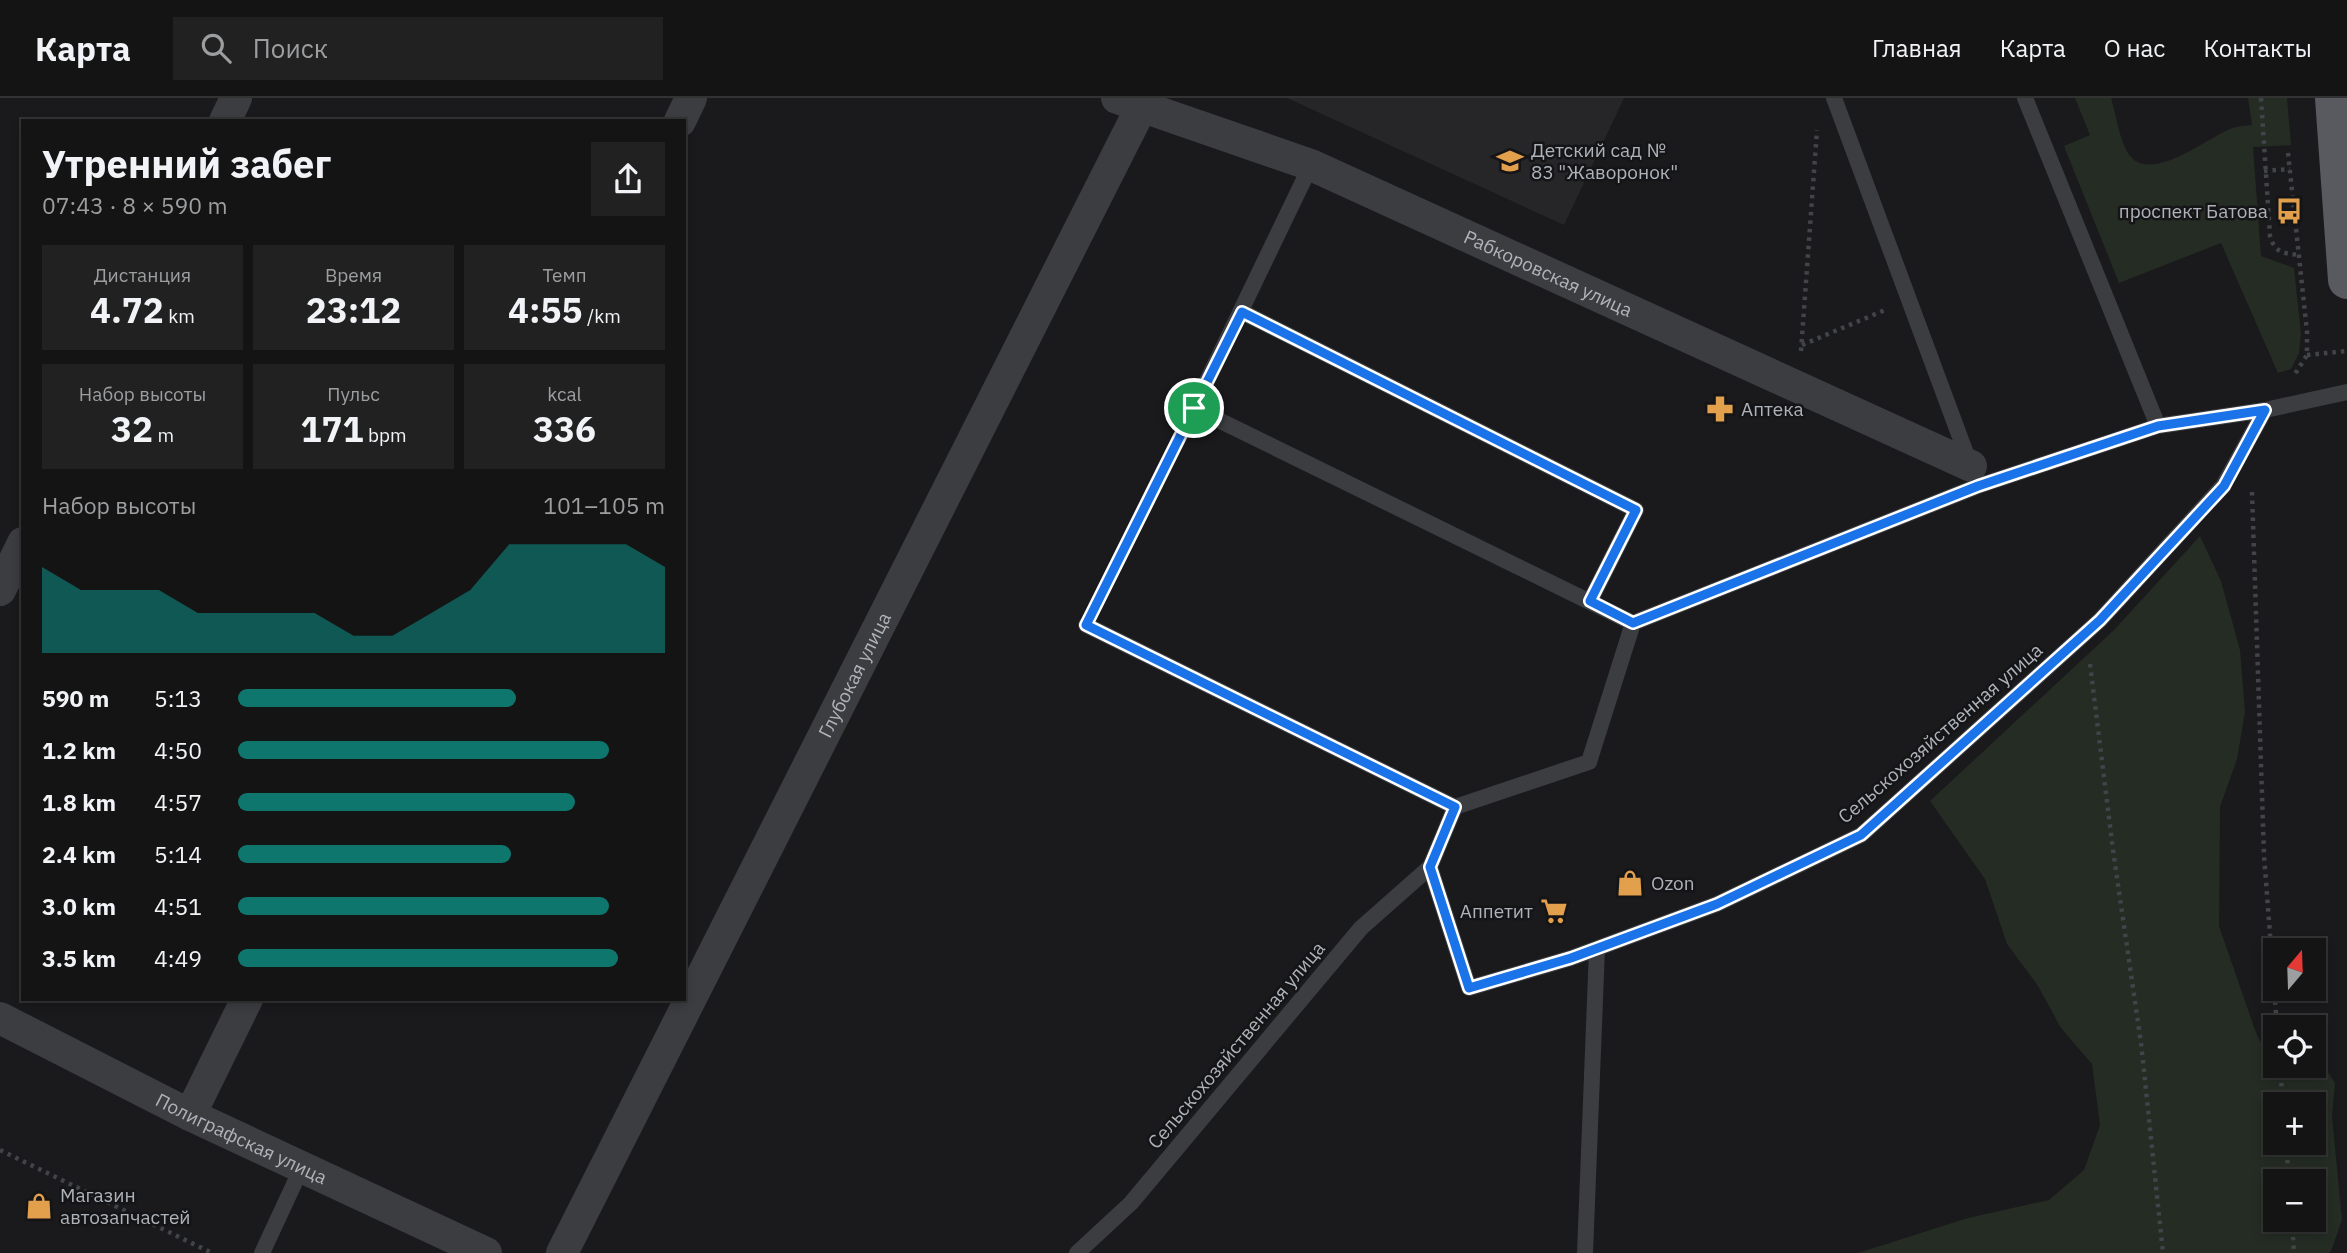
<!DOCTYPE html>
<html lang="ru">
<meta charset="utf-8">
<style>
:root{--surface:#141415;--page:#212122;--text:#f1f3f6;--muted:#9d9ea0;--line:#333334;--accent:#0f766e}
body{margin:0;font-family:"IBM Plex Sans",sans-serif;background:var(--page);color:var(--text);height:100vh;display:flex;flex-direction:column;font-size:26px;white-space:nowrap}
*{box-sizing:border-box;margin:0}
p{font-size:23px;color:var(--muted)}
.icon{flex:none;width:38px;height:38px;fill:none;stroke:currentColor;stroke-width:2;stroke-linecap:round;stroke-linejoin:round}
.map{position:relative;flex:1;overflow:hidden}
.details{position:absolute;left:21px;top:21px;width:665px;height:882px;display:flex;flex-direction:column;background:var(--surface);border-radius:0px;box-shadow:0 4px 10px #0003,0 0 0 2px var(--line)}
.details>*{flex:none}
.needle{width:46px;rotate:19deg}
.controls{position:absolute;left:2263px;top:840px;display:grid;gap:14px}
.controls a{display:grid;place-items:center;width:63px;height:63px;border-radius:0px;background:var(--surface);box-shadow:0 4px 10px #0003,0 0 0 2px var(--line);font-size:35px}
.pin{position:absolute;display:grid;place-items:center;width:60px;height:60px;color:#fff;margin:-30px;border:4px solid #fff;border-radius:50%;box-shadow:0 2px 7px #0007}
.round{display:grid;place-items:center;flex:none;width:74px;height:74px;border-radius:0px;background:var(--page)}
.summary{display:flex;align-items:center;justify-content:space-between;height:119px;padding:0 21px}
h1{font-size:38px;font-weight:800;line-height:52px}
.stats{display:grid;grid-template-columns:repeat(3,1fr);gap:10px;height:119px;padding:7px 21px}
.stats div{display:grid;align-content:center;border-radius:0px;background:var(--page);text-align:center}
.stats b{font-size:35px;font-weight:800}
.stats small{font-size:19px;font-weight:400}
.stats p{font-size:19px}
.chart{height:196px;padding:14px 21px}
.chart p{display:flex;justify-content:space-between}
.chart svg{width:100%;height:126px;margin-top:7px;fill:var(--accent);opacity:.7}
ul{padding:0 21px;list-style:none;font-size:23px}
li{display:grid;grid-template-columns:112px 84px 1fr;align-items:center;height:52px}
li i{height:18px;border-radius:9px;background:var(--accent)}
header{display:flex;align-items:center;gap:42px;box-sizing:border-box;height:98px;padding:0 35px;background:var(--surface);border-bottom:2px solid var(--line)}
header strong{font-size:33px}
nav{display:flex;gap:38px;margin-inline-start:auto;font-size:24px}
.search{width:490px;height:63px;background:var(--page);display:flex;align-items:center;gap:18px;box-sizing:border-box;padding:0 24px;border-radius:0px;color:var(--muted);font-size:26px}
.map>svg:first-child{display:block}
.built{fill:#262629}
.green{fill:#242c24;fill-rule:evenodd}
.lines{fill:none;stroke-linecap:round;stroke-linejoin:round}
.path{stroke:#414448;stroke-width:4.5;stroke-dasharray:3.5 5;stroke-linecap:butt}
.service{stroke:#3b3d41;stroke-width:16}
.minor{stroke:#3b3d41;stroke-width:32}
.primary{stroke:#585a5f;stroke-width:38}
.route-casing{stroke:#fff;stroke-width:14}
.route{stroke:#1a73e8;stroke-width:9}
.labels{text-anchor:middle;stroke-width:5;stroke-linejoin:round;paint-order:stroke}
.poi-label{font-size:19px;fill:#aeb3ba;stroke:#151517;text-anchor:start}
.street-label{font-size:19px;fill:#aeb3ba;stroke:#151517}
</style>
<header>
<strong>Карта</strong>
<div class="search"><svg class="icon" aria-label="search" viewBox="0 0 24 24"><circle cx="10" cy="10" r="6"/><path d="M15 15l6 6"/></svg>Поиск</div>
<nav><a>Главная</a><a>Карта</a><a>О нас</a><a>Контакты</a></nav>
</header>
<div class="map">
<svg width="2347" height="1155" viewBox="0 0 2347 1155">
<rect width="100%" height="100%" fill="#1a1a1c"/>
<path class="built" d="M1287,0H1624L1564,127Z"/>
<path class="green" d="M2075,0H2111C2116,16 2120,45 2130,58C2152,85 2208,40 2230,31C2236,28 2245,28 2252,27L2248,0H2287L2291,47L2253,49L2261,158L2294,170L2301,236L2299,255L2291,271L2278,275L2221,145L2119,185L2064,48L2090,37Z
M2200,438L2221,483L2240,552L2245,614L2237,661L2220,709L2219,828L2255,932L2273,972L2299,969L2328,974L2335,985L2332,1018L2342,1122L2331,1153L2329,1155H1858L1968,1120L2049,1102L2084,1072L2100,1027L2092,966L2061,930L2038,888L2007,846L1985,781L1930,703L2114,532ZM2275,1006H2314V1045H2275ZM2275,1083H2314V1122H2275Z"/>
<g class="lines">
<path class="path" d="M2261,0L2270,138C2275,155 2283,155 2299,157
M2288,55L2307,234V257L2295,276L2292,277
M2264,73L2290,71
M1802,247L1885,212
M1801,253L1817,32
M2307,257L2347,253
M2252,394L2264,757L2277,929
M1098,503L1183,333
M2090,566L2113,752L2141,945L2163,1155
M2280,968L2283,1006
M2286,1045L2289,1083
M0,1052L212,1155
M2292,1122L2294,1155"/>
<path class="service" d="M1834,0L1970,366
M2025,0L2158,328
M1311,67L1194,310L1633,525L1978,388L2158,328L2265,312
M1242,214L1636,412L1590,503
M1633,525L1589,664L1455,709L1430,769L1469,890L1571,860L1717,806L1861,737L2100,522L2223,388L2265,312L2347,294
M1086,527L1455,709
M262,1155L302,1069
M1077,1155L1131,1105L1361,830L1430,769
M1585,1155L1597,851"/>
<g class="minor">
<path id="s1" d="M1117,0L1311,67L1971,368"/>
<path d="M225,23L236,0"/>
<path d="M680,23L691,0"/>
<path d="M0,492L23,445"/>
<path id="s2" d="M0,920L190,1017L486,1155"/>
<path d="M190,1017L247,901"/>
<path id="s3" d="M562,1155L1146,0"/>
</g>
<path class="primary" d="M2334,0L2347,182"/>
</g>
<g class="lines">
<g class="route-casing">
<path id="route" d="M1242,214L1636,412L1590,503L1633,525L1978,388L2158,328L2265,312L2224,388L2100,522L1861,737L1717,806L1571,860L1469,890L1430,769L1455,709L1086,527Z"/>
</g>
<use href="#route" class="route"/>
</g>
<defs>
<g id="school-bare" transform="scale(2.1)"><path d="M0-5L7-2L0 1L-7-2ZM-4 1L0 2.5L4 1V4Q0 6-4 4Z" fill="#e29f4c" stroke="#151517" stroke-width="2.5" paint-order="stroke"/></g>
<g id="bus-bare" transform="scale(2.1)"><path d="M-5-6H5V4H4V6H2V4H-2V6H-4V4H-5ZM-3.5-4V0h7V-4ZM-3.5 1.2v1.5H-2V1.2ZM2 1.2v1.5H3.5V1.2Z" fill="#e29f4c" stroke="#151517" stroke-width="2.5" paint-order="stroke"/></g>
<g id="pharmacy-bare" transform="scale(2.1)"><path d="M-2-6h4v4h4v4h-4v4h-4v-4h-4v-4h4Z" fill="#e29f4c" stroke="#151517" stroke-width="2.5" paint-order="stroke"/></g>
<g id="shop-bare" transform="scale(2.1)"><path d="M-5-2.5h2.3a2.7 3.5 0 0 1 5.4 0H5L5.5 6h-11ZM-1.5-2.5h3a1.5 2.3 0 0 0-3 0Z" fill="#e29f4c" stroke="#151517" stroke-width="2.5" paint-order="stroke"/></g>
<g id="supermarket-bare" transform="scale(2.1)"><path d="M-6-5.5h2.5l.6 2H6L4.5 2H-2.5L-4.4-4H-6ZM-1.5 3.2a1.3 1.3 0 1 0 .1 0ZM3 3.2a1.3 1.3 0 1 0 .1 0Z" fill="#e29f4c" stroke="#151517" stroke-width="2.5" paint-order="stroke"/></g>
</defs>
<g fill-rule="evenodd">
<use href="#school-bare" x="1510" y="63"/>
<use href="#bus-bare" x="2289" y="113"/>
<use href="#pharmacy-bare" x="1720" y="311"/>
<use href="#shop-bare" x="1630" y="785"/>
<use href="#supermarket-bare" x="1554" y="813"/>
<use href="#shop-bare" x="39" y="1108"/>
</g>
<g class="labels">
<g class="poi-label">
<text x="1531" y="59">Детский сад №<tspan x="1531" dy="22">83 "Жаворонок"</tspan></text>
<text x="2268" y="120" text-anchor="end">проспект Батова</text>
<text x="1741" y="318">Аптека</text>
<text x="1651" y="792">Ozon</text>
<text x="1533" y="820" text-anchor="end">Аппетит</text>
<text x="60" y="1104">Магазин<tspan x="60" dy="22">автозапчастей</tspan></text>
</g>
<g class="street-label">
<text dy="7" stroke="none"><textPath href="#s1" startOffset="466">Рабкоровская улица</textPath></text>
<text dy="7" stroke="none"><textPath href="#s3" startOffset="648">Глубокая улица</textPath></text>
<text transform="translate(1940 635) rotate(-41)" y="7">Сельскохозяйственная улица</text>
<text transform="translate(1236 947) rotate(-50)" y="7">Сельскохозяйственная улица</text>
<text dy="7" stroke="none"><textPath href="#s2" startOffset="270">Полиграфская улица</textPath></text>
</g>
</g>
</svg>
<div class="controls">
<a><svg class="needle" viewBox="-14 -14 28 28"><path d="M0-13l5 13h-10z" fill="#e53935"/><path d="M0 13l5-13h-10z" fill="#9d9ea0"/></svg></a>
<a><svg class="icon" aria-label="locate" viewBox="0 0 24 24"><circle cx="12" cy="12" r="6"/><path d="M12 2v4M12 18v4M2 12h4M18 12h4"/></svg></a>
<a>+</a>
<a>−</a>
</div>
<div class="pin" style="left:1194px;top:310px;background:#1e9e55"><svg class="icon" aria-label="arrive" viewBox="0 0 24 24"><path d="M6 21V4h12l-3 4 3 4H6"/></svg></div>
<section class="details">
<div class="summary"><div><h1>Утренний забег</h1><p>07:43 · 8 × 590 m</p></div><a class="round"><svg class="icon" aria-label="share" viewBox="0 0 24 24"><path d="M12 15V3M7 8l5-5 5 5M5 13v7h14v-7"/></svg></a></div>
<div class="stats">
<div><p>Дистанция</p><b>4.72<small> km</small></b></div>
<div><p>Время</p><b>23:12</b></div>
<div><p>Темп</p><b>4:55<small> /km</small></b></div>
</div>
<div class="stats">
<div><p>Набор высоты</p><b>32<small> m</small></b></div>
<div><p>Пульс</p><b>171<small> bpm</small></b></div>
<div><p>kcal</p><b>336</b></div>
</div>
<div class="chart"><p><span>Набор высоты</span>101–105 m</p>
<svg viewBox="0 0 160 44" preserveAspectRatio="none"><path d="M0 44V14L10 22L20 22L30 22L40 30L50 30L60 30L70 30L80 38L90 38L100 30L110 22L120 6L130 6L140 6L150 6L160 14V44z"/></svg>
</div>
<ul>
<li><b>590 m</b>5:13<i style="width:65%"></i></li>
<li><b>1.2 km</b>4:50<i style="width:87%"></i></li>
<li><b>1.8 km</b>4:57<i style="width:79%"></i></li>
<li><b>2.4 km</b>5:14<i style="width:64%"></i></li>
<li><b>3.0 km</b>4:51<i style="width:87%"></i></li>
<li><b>3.5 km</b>4:49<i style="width:89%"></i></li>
</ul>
</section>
</div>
